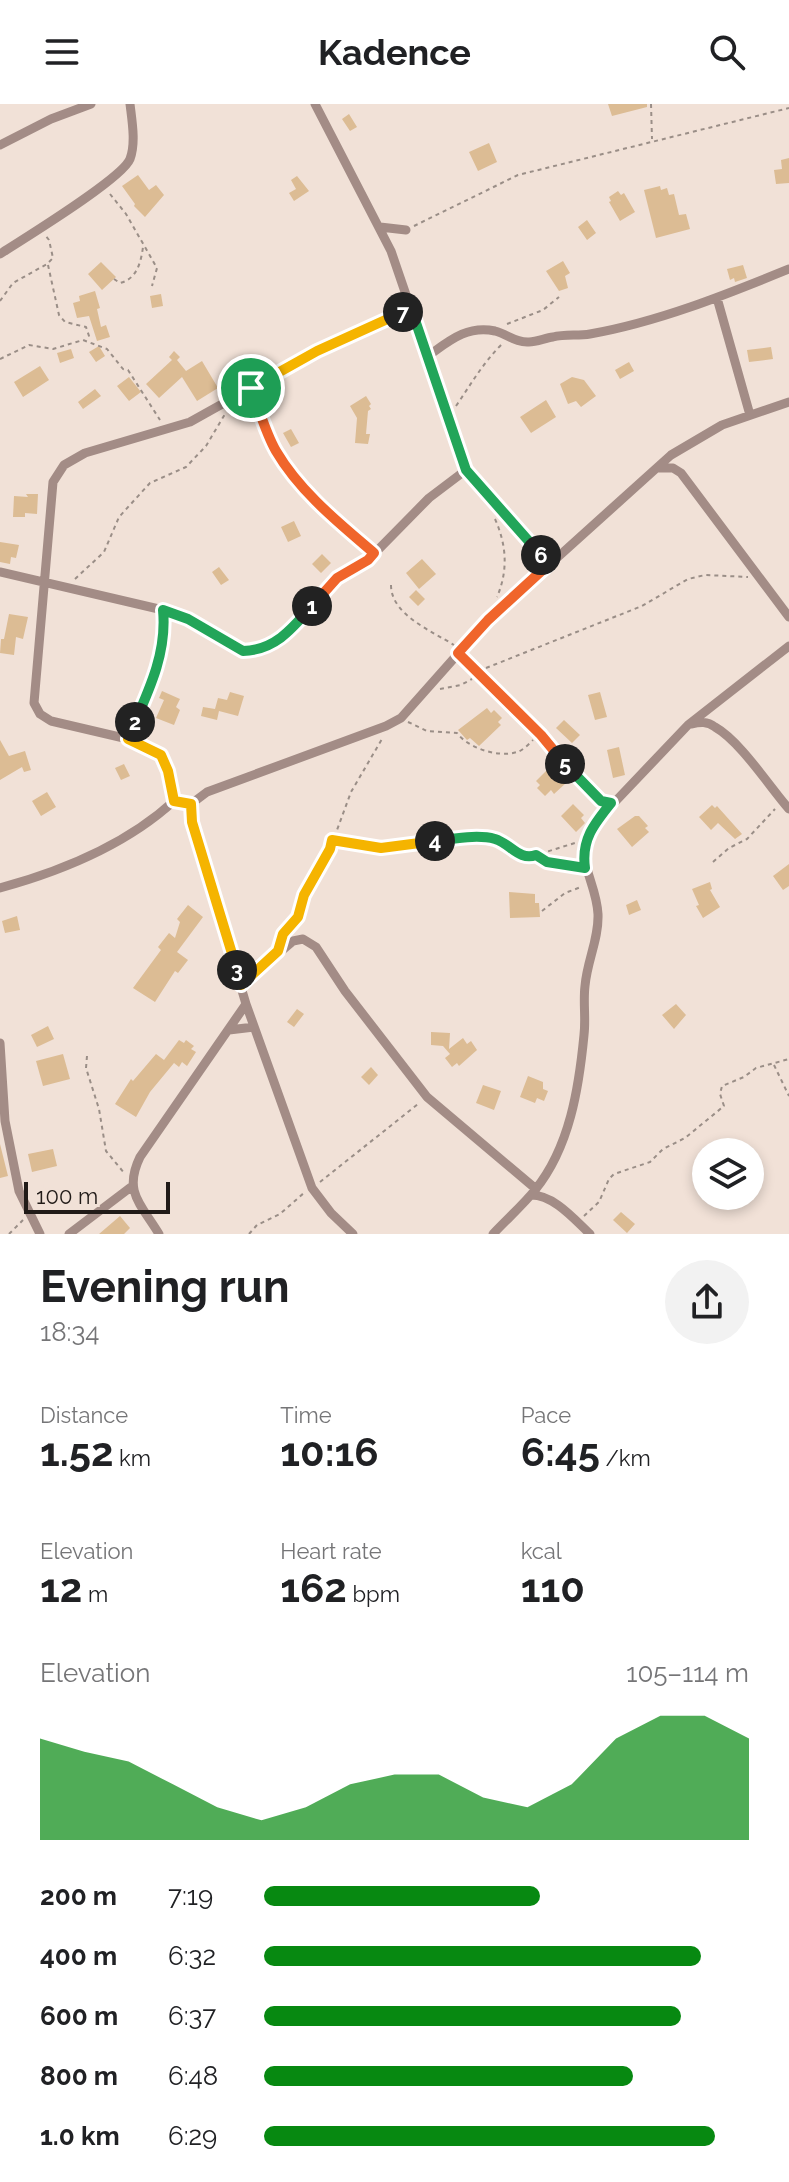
<!DOCTYPE html>
<meta charset="utf-8">
<style>
:root{--surface:#fff;--page:#f2f2f2;--text:#202124;--muted:#757577;--accent:#078911}
body{margin:0;font-family:Raleway,sans-serif;background:var(--page);color:var(--text);height:100vh;display:flex;flex-direction:column;font-size:30px;white-space:nowrap}
*{box-sizing:border-box;margin:0}
p{font-size:26px;color:var(--muted)}
.icon{flex:none;width:44px;height:44px;fill:none;stroke:currentColor;stroke-width:2;stroke-linecap:round;stroke-linejoin:round}
.map{position:relative;height:1130px;overflow:hidden}
.sheet{display:flex;flex-direction:column;background:var(--surface);flex:1}
.sheet>*{flex:none}
.fabs{position:absolute;left:692px;top:1034px;display:grid;gap:16px}
.fabs a{display:grid;place-items:center;width:72px;height:72px;border-radius:50%;background:var(--surface);box-shadow:0 4px 12px #0003;font-size:40px}
.scale{position:absolute;left:24px;bottom:20px;width:146px;box-sizing:border-box;padding-left:8px;border:4px solid #211b18;border-top:0;font-size:22px;line-height:28px;white-space:nowrap;color:#211b18;-webkit-text-stroke:6px #f1e1d7;paint-order:stroke}
.pin{position:absolute;display:grid;place-items:center;width:68px;height:68px;color:#fff;margin:-34px;border:4px solid #fff;border-radius:50%;box-shadow:0 2px 8px #0007}
.km{position:absolute;width:40px;height:40px;margin:-20px;border-radius:50%;background:#222;color:#fff;font-size:22px;line-height:40px;text-align:center}
.round{display:grid;place-items:center;flex:none;width:84px;height:84px;border-radius:42px;background:var(--page)}
.head{display:flex;align-items:center;justify-content:space-between;height:136px;padding:0 40px}
h1{font-size:44px;font-weight:700;line-height:60px}
.figures{display:grid;grid-template-columns:repeat(3,1fr);gap:12px;height:136px;padding:8px 40px}
.figures div{display:grid;align-content:center}
.figures b{font-size:40px;font-weight:700}
.figures small{font-size:22px;font-weight:400}
.figures p{font-size:22px}
.chart{height:224px;padding:16px 40px}
.chart p{display:flex;justify-content:space-between}
.chart svg{width:100%;height:144px;margin-top:8px;fill:var(--accent);opacity:.7}
ul{padding:0 40px;list-style:none;font-size:26px}
li{display:grid;grid-template-columns:128px 96px 1fr;align-items:center;height:60px}
li i{height:20px;border-radius:10px;background:var(--accent)}
header{display:flex;justify-content:space-between;align-items:center;height:104px;padding:0 40px;background:var(--surface);font-size:36px;font-weight:700}
.map>svg:first-child{display:block}
.building{fill:#dcbc94}
.lines{fill:none;stroke-linecap:round;stroke-linejoin:round}
.path{stroke:#9a8e87;stroke-width:2;stroke-dasharray:4 4;stroke-linecap:butt}
.street{stroke:#a38c86;stroke-width:9}
.split-1-casing{stroke:#fff;stroke-width:16}
.split-2-casing{stroke:#fff;stroke-width:16}
.split-3-casing{stroke:#fff;stroke-width:16}
.split-4-casing{stroke:#fff;stroke-width:16}
.split-5-casing{stroke:#fff;stroke-width:16}
.split-6-casing{stroke:#fff;stroke-width:16}
.split-7-casing{stroke:#fff;stroke-width:16}
.split-8-casing{stroke:#fff;stroke-width:16}
.split-1{stroke:#f0652b;stroke-width:10}
.split-2{stroke:#22a559;stroke-width:10}
.split-3{stroke:#f5b400;stroke-width:10}
.split-4{stroke:#f5b400;stroke-width:10}
.split-5{stroke:#22a559;stroke-width:10}
.split-6{stroke:#f0652b;stroke-width:10}
.split-7{stroke:#22a559;stroke-width:10}
.split-8{stroke:#f5b400;stroke-width:10}
</style>
<header><svg class="icon" aria-label="menu" viewBox="0 0 24 24"><path d="M4 6h16M4 12h16M4 18h16"/></svg>Kadence<svg class="icon" aria-label="search" viewBox="0 0 24 24"><circle cx="10" cy="10" r="6"/><path d="M15 15l6 6"/></svg></header>
<div class="map">
<svg width="789" height="1130" viewBox="0 0 789 1130">
<rect width="100%" height="100%" fill="#f1e1d7"/>
<path class="building" d="M608,0H647V3L612,12Z
M349,10L357,23L350,27L342,15Z
M489,39L497,58L478,67L469,48Z
M789,54V79L776,80L774,66L782,65L781,56Z
M138,71L149,86L156,81L164,91L145,113L134,102L135,100L122,82Z
M297,72L309,87L294,97L289,89L296,85L291,76Z
M660,82L661,86L667,84L669,91L674,90L679,111L686,110L690,125L656,134L644,86Z
M618,87L621,91L624,89L635,108L620,117L609,98L611,97L609,93Z
M587,116L596,129L587,136L578,123Z
M563,157L570,169L565,172L568,184L559,187L546,167Z
M101,158L116,173L102,186L88,170Z
M743,161L747,174L735,178L734,174L730,176L727,165Z
M95,187L100,204L97,205L101,223L106,221L110,233L97,237L89,212L77,214L73,199L80,197L79,192Z
M161,190L163,202L152,204L150,192Z
M99,242L105,252L96,258L89,248Z
M771,243L773,255L749,258L747,246Z
M71,245L74,254L60,259L57,249Z
M174,247L180,253L177,256L186,267L202,257L218,284L197,297L182,273L159,294L146,280L172,256L169,253Z
M629,258L634,267L620,275L615,266Z
M40,262L49,276L23,293L14,278Z
M129,273L141,288L129,297L117,282Z
M572,273L584,276L596,292L581,303L576,297L568,300L560,280Z
M95,285L101,292L83,305L78,298Z
M366,292L371,300L369,302L371,305L368,307L366,330H370L368,340L355,339L357,314L350,302Z
M546,296L556,313L531,329L520,313Z
M291,325L299,339L291,343L283,329Z
M26,390H38L37,410L25,409V413H13L14,392L28,393Z
M294,417L301,432L288,438L281,423Z
M0,438L19,441L16,454L11,453L10,460L0,458Z
M322,450L331,459L321,469L312,460Z
M422,455L436,470L419,485L406,469Z
M219,463L229,476L221,481L212,468Z
M416,486L425,495L418,502L409,493Z
M9,510L28,513L23,535L16,533L14,551L0,549L1,535H4Z
M162,587L180,595L176,603L180,606L174,621L156,614L164,596L159,594Z
M230,588L244,592L238,612L219,607L217,616L201,612L203,603L215,605L218,594L227,596Z
M600,588L607,613L595,616L588,591Z
M487,604L491,609L494,606L502,614L498,618L501,621L479,642L470,634L467,636L458,626Z
M564,616L580,631L572,639L556,624Z
M0,636L9,652L25,647L31,666L24,668L22,663L0,676Z
M619,643L625,671L613,674L607,646Z
M124,660L130,672L121,676L115,664Z
M548,665L550,668L553,666L566,679L554,690L551,686L545,692L537,684L540,681L536,677Z
M47,688L56,703L41,712L32,697Z
M573,700L584,711L581,714L585,719L576,728L561,712Z
M712,701L715,704L717,702L742,730L735,735L718,719L711,726L699,713Z
M635,712H639L648,722L645,724L649,728L632,743L617,725Z
M789,760V782L783,786L773,772Z
M710,778L712,785L710,786L720,803L703,814L696,802L699,801L692,785Z
M509,788L535,790V799H539L540,813L510,814Z
M637,796L641,806L629,811L626,801Z
M188,801L203,813L177,848L188,856L178,869L175,867L155,898L133,884L161,846L158,843L169,829L175,834L180,818L177,815Z
M17,812L20,826L5,829L2,817Z
M676,900L686,911L674,925L662,911Z
M297,905L304,910L294,923L287,918Z
M48,922L54,935L37,943L31,931Z
M431,928L450,929L449,945L463,934L467,940L471,937L477,946L459,962L457,959L452,963L445,954L450,950L443,942L431,941Z
M179,936L184,939L186,936L194,942L191,945L196,948L187,962L182,958L179,963L174,959L150,988L136,1013L115,1000L131,975L133,977L156,950L164,956Z
M63,950L70,975L43,982L36,957Z
M371,963L378,971L369,981L361,973Z
M528,972L543,978V985L548,987L544,997L537,994L535,999L520,993Z
M483,981L501,987L494,1006L476,999Z
M0,1040L8,1072L0,1074Z
M53,1045L57,1062L32,1068L28,1050Z
M621,1108L635,1120L627,1129L613,1116Z
M120,1112L130,1124L124,1130H99Z"/>
<g class="lines">
<path class="path" d="M651,0L652,35
M110,90L126,110L157,164L152,182
M414,122L518,71L789,4
M48,161L59,211L65,218L86,223L90,235
M114,175L120,179C137,175 141,158 143,143
M0,197L13,179L47,160L53,154L49,136L45,131
M507,220L543,206L559,193
M325,244L403,208
M0,255L29,241L53,245L83,236L107,245L123,265L128,266L160,316
M255,295C261,312 266,332 276,347C299,385 334,415 367,443
M456,302C471,280 483,259 502,240
M495,415C507,442 508,467 497,493
M75,475L104,448L119,413L150,379L186,363L206,342L225,310
M391,481C391,511 432,527 454,541
M486,564L642,502L688,475L705,471L748,473
M440,585L461,581L472,575
M408,618L427,627L457,629C468,644 498,654 517,648C522,647 529,640 533,636
M131,627C147,592 167,554 164,515
M332,736L381,744L439,736L491,734L508,740L517,750L530,753L578,738
M537,752L547,758L577,763
M713,758L729,744L747,735L775,705
M542,807L565,789L581,783
M283,831L298,813L304,791L330,745L351,688L382,635
M87,952L86,964L99,1005L106,1047L125,1070
M774,961L789,992
M320,1078L418,1000
M584,1112L599,1098L609,1075L614,1070L650,1058L663,1045L685,1034L724,1002L720,990L722,982L744,973L756,964L789,955
M9,1130L23,1116
M249,1130L257,1121L280,1110L305,1088"/>
<path class="street" d="M315,0L391,147L466,366L549,460
M0,41L51,15L91,0
M380,123L406,126
M0,150C23,135 122,75 130,55C136,39 132,17 130,0
M717,194L750,311
M428,252C449,237 467,221 495,227C507,230 516,239 529,238C537,238 545,234 553,233C565,230 578,232 590,230C658,218 725,191 789,165
M657,364H673L681,369L789,513
M0,468L163,506L188,515L243,547L270,542L288,529L337,474L368,456L429,394L466,366
M458,549C486,576 515,603 541,632C561,654 581,691 611,699
M691,620C700,618 707,617 715,623C740,637 769,682 789,705
M174,697L168,667L161,651L128,635L51,617L40,610L34,599L53,378L64,361L85,349L190,318L317,247
M0,784C62,767 126,741 174,697L191,700
M241,881L293,837L303,835L316,843L345,887L427,993L536,1085
M229,926L254,923
M0,939L5,1017L19,1087L40,1130
M531,1091C554,1091 574,1115 590,1130
M69,1130L131,1083
M159,1130C141,1100 123,1088 140,1053L246,900
M353,1130L331,1109L312,1084L246,900L192,718L191,700L207,688L386,622L401,614L488,516L671,351L722,321L789,298
M493,1130C507,1115 523,1101 535,1086C570,1043 579,983 584,931C586,914 583,898 585,882C587,857 599,835 598,810C596,775 574,759 592,722L688,621L789,542"/>
</g>
<g class="lines">
<g class="split-1-casing">
<path id="split-1" d="M251,284C259,304 265,328 276,347C300,388 339,419 374,449L368,456L337,474L312,502"/>
</g>
<g class="split-2-casing">
<path id="split-2" d="M135,618C151,582 167,546 163,506L188,515L243,547C275,546 292,525 312,502"/>
</g>
<g class="split-3-casing">
<path id="split-3" d="M135,618L128,635L161,651L168,667L174,697L191,700L192,718L237,866"/>
</g>
<g class="split-4-casing">
<path id="split-4" d="M237,866L241,881L278,847L283,830L298,813L304,791L330,745L332,736L381,744L435,737"/>
</g>
<g class="split-5-casing">
<path id="split-5" d="M435,737C454,735 477,730 495,735C511,740 519,757 536,751L547,758L585,764C581,736 594,720 611,699L601,697L565,660"/>
</g>
<g class="split-6-casing">
<path id="split-6" d="M541,451L549,460L488,516L458,549L541,631L565,660"/>
</g>
<g class="split-7-casing">
<path id="split-7" d="M403,208L411,204L466,366L541,451"/>
</g>
<g class="split-8-casing">
<path id="split-8" d="M251,284L317,247L403,208"/>
</g>
<use href="#split-1" class="split-1"/>
<use href="#split-2" class="split-2"/>
<use href="#split-3" class="split-3"/>
<use href="#split-4" class="split-4"/>
<use href="#split-5" class="split-5"/>
<use href="#split-6" class="split-6"/>
<use href="#split-7" class="split-7"/>
<use href="#split-8" class="split-8"/>
</g>
</svg>
<div class="fabs">
<a><svg class="icon" aria-label="layers" viewBox="0 0 24 24"><path d="M12 4l9 5-9 5-9-5zM3 14l9 5 9-5"/></svg></a>
</div>
<div class="scale">100 m</div>
<div class="pin" style="left:251px;top:284px;background:#1e9e55"><svg class="icon" aria-label="arrive" viewBox="0 0 24 24"><path d="M6 21V4h12l-3 4 3 4H6"/></svg></div>
<b class="km" style="left:312px;top:502px">1</b>
<b class="km" style="left:135px;top:618px">2</b>
<b class="km" style="left:237px;top:866px">3</b>
<b class="km" style="left:435px;top:737px">4</b>
<b class="km" style="left:565px;top:660px">5</b>
<b class="km" style="left:541px;top:451px">6</b>
<b class="km" style="left:403px;top:208px">7</b>
</div>
<section class="sheet">
<div class="head"><div><h1>Evening run</h1><p>18:34</p></div><a class="round"><svg class="icon" aria-label="share" viewBox="0 0 24 24"><path d="M12 15V3M7 8l5-5 5 5M5 13v7h14v-7"/></svg></a></div>
<div class="figures">
<div><p>Distance</p><b>1.52<small> km</small></b></div>
<div><p>Time</p><b>10:16</b></div>
<div><p>Pace</p><b>6:45<small> /km</small></b></div>
</div>
<div class="figures">
<div><p>Elevation</p><b>12<small> m</small></b></div>
<div><p>Heart rate</p><b>162<small> bpm</small></b></div>
<div><p>kcal</p><b>110</b></div>
</div>
<div class="chart"><p><span>Elevation</span>105–114 m</p>
<svg viewBox="0 0 160 44" preserveAspectRatio="none"><path d="M0 44V13L10 17L20 20L30 27L40 34L50 38L60 34L70 27L80 24L90 24L100 31L110 34L120 27L130 13L140 6L150 6L160 13V44z"/></svg>
</div>
<ul>
<li><b>200 m</b>7:19<i style="width:57%"></i></li>
<li><b>400 m</b>6:32<i style="width:90%"></i></li>
<li><b>600 m</b>6:37<i style="width:86%"></i></li>
<li><b>800 m</b>6:48<i style="width:76%"></i></li>
<li><b>1.0 km</b>6:29<i style="width:93%"></i></li>
</ul>
</section>
